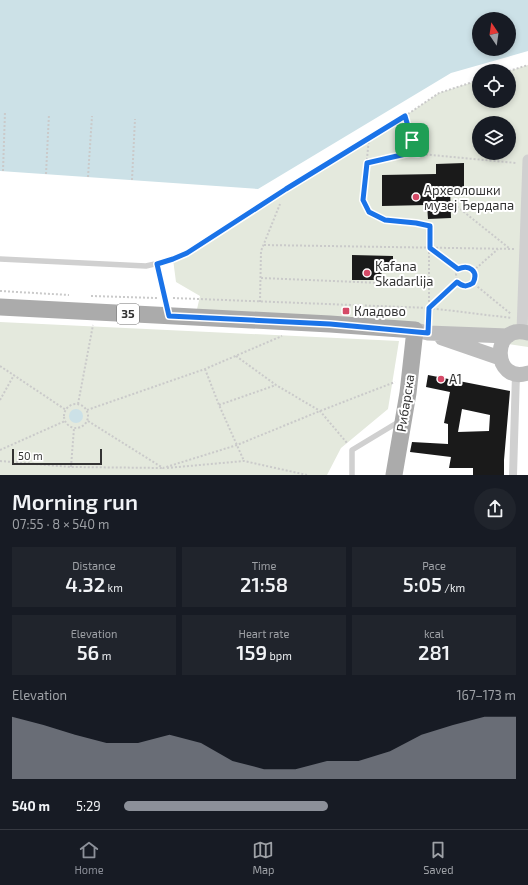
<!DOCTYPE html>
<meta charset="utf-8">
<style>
:root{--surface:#171b24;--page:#20242c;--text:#f1f3f6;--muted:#9ea1a6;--line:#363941;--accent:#8c9099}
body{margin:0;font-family:"Exo 2",sans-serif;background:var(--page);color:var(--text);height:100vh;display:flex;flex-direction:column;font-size:15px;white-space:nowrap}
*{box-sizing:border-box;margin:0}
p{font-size:13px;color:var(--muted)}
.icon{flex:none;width:22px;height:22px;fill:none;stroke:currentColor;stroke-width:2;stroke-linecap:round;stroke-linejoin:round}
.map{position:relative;height:475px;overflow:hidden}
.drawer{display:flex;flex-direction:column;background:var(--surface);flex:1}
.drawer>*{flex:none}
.needle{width:26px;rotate:347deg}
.controls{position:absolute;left:472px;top:12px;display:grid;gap:8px}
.controls a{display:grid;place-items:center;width:44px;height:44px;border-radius:50%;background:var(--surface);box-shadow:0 2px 6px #0003;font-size:20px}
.scale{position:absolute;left:12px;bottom:10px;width:90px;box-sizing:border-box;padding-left:4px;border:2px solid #333;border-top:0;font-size:11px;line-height:14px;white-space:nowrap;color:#333;-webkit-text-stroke:3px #fff;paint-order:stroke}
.pin{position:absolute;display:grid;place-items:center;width:34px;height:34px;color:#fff;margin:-17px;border-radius:8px;box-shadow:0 2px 6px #0006}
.round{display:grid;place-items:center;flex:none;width:42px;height:42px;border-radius:21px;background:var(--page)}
.headline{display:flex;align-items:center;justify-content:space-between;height:68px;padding:0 12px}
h1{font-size:22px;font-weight:600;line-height:30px}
.stats{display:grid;grid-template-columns:repeat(3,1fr);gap:6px;height:68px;padding:4px 12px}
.stats div{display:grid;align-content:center;border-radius:0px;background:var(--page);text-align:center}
.stats b{font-size:20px;font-weight:600}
.stats small{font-size:11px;font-weight:400}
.stats p{font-size:11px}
.chart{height:112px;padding:8px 12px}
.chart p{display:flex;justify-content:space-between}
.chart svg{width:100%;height:72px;margin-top:4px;fill:var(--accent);opacity:.7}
ul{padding:0 12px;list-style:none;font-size:13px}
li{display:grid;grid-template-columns:64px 48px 1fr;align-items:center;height:30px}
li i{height:10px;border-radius:5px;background:var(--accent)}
.tabs{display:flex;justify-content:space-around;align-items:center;height:56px;border-top:1px solid var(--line);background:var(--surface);font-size:11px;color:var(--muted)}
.tabs a{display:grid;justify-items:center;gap:2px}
.tabs .selected{color:var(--accent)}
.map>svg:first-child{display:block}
.green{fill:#e4e9dd;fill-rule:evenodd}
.water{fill:#cce1e7;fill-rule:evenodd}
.building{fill:#1a1a1a;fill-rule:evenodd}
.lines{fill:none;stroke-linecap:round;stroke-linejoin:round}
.path{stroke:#cacaca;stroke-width:2;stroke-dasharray:2 2;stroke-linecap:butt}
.service{stroke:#d0d0d0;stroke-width:5.5}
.pedestrian{stroke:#d0d0d0;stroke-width:8}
.minor{stroke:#d0d0d0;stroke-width:11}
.secondary{stroke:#bdbdbd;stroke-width:15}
.primary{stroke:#ababab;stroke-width:17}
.route-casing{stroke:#fff;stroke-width:8}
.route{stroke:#1a73e8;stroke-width:5}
.poi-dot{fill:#d54a67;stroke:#fff;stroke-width:1.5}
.labels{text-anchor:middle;stroke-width:4;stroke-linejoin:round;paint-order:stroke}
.shield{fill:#fff;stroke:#707070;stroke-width:1}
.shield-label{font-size:12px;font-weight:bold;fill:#333}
.poi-label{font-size:13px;fill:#333;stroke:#fff;text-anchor:start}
.street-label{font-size:13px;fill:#333;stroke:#fff}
</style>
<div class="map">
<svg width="528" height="475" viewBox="0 0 528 475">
<rect width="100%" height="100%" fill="#fff"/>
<path class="green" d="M528,65V347L415,330L195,318L200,296L176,282L173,259L405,116L439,93L479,80V101H509V71ZM479,123H509V153H479Z
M0,322L399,341L388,409L341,448L327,475H0Z"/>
<path class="water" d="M0,0H528V51L451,73L258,189L0,171ZM479,19H509V49H479Z
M69 416a7 7 0 1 1 14 0a7 7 0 1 1-14 0Z"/>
<path class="building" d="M464,163V188H450L451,218L428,219L427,205L382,206V175L436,174V164Z
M352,255L393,256V267L382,266L381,280H352Z
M428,375L510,391L504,460V475H473V468H449L451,457L410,452L412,442L448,444V424L444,423L450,392L426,387ZM462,409L490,415L489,431L458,432Z"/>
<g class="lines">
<path class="path" d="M509,71L528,65
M405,116L412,140L418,154
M369,138L363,200L369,212L385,220L416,223L429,226V319
M367,163L410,153L516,163
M3,171L5,112
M46,174L49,114
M88,177L92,116
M132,180L135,119
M292,185L405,116L439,93L479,80
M454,204L509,248
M264,245L515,249
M430,248L458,269L456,274L457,282C463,287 467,287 473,283L511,314
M458,269C469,264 479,271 473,283
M473,271L498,249
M261,278L429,285
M0,291L69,295
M91,296L157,298
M173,298L429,308L512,318
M260,302L261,251L280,204
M429,308L457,282
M236,356L276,385L320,411L347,443
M0,366L66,410
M205,369L219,405L244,461
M0,400L14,375
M64 416a12 12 0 1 1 24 0a12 12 0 1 1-24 0Z
M78,404L93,325
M219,405L276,385
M87,410L205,369L282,336
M88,421L163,468L237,445L320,411L395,382
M0,450L65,421
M0,461L71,467L163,468
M71,467L74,428
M167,468L244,461L307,475"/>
<path class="service" d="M0,259L146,266C161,263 174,259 187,253L286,189
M157,264L168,314
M352,475V450L400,421"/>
<path class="pedestrian" d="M513,475L516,374"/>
<path class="minor" d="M522,331L528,160"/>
<path class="secondary" d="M415,330L428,333L508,336
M528,333C490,322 492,385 528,373
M442,338L500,358"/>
<path class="primary" d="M0,307L330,324L415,330L408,393L394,475"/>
</g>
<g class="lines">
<g class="route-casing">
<path id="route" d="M405,116L412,140L418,154L410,153L367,163L363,200L369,212L385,220L416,223L430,226V248L458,269C469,264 479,271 473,283C467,287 463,287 457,282L429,308L428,333L330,324L169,316L157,264L173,259L187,253L286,189Z"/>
</g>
<use href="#route" class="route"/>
</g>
<g class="poi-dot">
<circle cx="416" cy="197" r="4"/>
<circle cx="367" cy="273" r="4"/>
<rect x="342" y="307" width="8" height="8" rx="2"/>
<circle cx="441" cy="379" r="4"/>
</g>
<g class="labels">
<rect class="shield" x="117" y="304" width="22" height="20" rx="3"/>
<g class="shield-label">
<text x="128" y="318">35</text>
</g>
<g class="poi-label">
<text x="424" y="195">Археолошки<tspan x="424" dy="15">музеј Ђердапа</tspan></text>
<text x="375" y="271">Kafana<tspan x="375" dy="15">Skadarlija</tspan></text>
<text x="354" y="316">Кладово</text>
<text x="449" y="384">A1</text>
</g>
<g class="street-label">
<text transform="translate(405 403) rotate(-81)" y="5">Рибарска</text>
</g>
</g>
</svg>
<div class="controls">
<a><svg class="needle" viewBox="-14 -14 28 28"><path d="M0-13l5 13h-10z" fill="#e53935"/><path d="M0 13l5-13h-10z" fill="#9ea1a6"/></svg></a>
<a><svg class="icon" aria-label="locate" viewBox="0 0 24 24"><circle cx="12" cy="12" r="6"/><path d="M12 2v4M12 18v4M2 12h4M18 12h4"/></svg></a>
<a><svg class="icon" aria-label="layers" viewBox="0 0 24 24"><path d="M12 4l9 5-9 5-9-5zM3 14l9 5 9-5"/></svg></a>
</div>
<div class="scale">50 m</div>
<div class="pin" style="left:412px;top:140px;background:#1e9e55"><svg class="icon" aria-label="arrive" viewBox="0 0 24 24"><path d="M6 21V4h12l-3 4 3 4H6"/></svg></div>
</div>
<section class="drawer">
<div class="headline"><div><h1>Morning run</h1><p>07:55 · 8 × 540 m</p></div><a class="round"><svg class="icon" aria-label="share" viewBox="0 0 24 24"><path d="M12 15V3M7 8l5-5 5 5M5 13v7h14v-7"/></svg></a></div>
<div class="stats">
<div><p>Distance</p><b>4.32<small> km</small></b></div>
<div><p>Time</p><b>21:58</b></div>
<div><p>Pace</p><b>5:05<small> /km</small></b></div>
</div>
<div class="stats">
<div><p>Elevation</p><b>56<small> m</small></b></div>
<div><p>Heart rate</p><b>159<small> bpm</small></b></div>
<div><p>kcal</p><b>281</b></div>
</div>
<div class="chart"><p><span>Elevation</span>167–173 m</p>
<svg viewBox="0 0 160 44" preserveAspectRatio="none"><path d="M0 44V6L10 11L20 17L30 22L40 22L50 17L60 22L70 33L80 38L90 38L100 33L110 33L120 27L130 17L140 11L150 6L160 6V44z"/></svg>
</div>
<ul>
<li><b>540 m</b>5:29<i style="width:52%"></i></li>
</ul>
</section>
<nav class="tabs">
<a class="selected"><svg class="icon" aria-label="home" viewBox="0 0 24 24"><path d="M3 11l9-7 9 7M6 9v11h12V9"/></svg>Home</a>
<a><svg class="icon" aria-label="map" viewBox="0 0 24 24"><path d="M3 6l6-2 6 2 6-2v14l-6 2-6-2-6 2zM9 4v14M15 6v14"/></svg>Map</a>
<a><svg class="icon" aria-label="saved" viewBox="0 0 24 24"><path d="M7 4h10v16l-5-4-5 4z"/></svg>Saved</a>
</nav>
